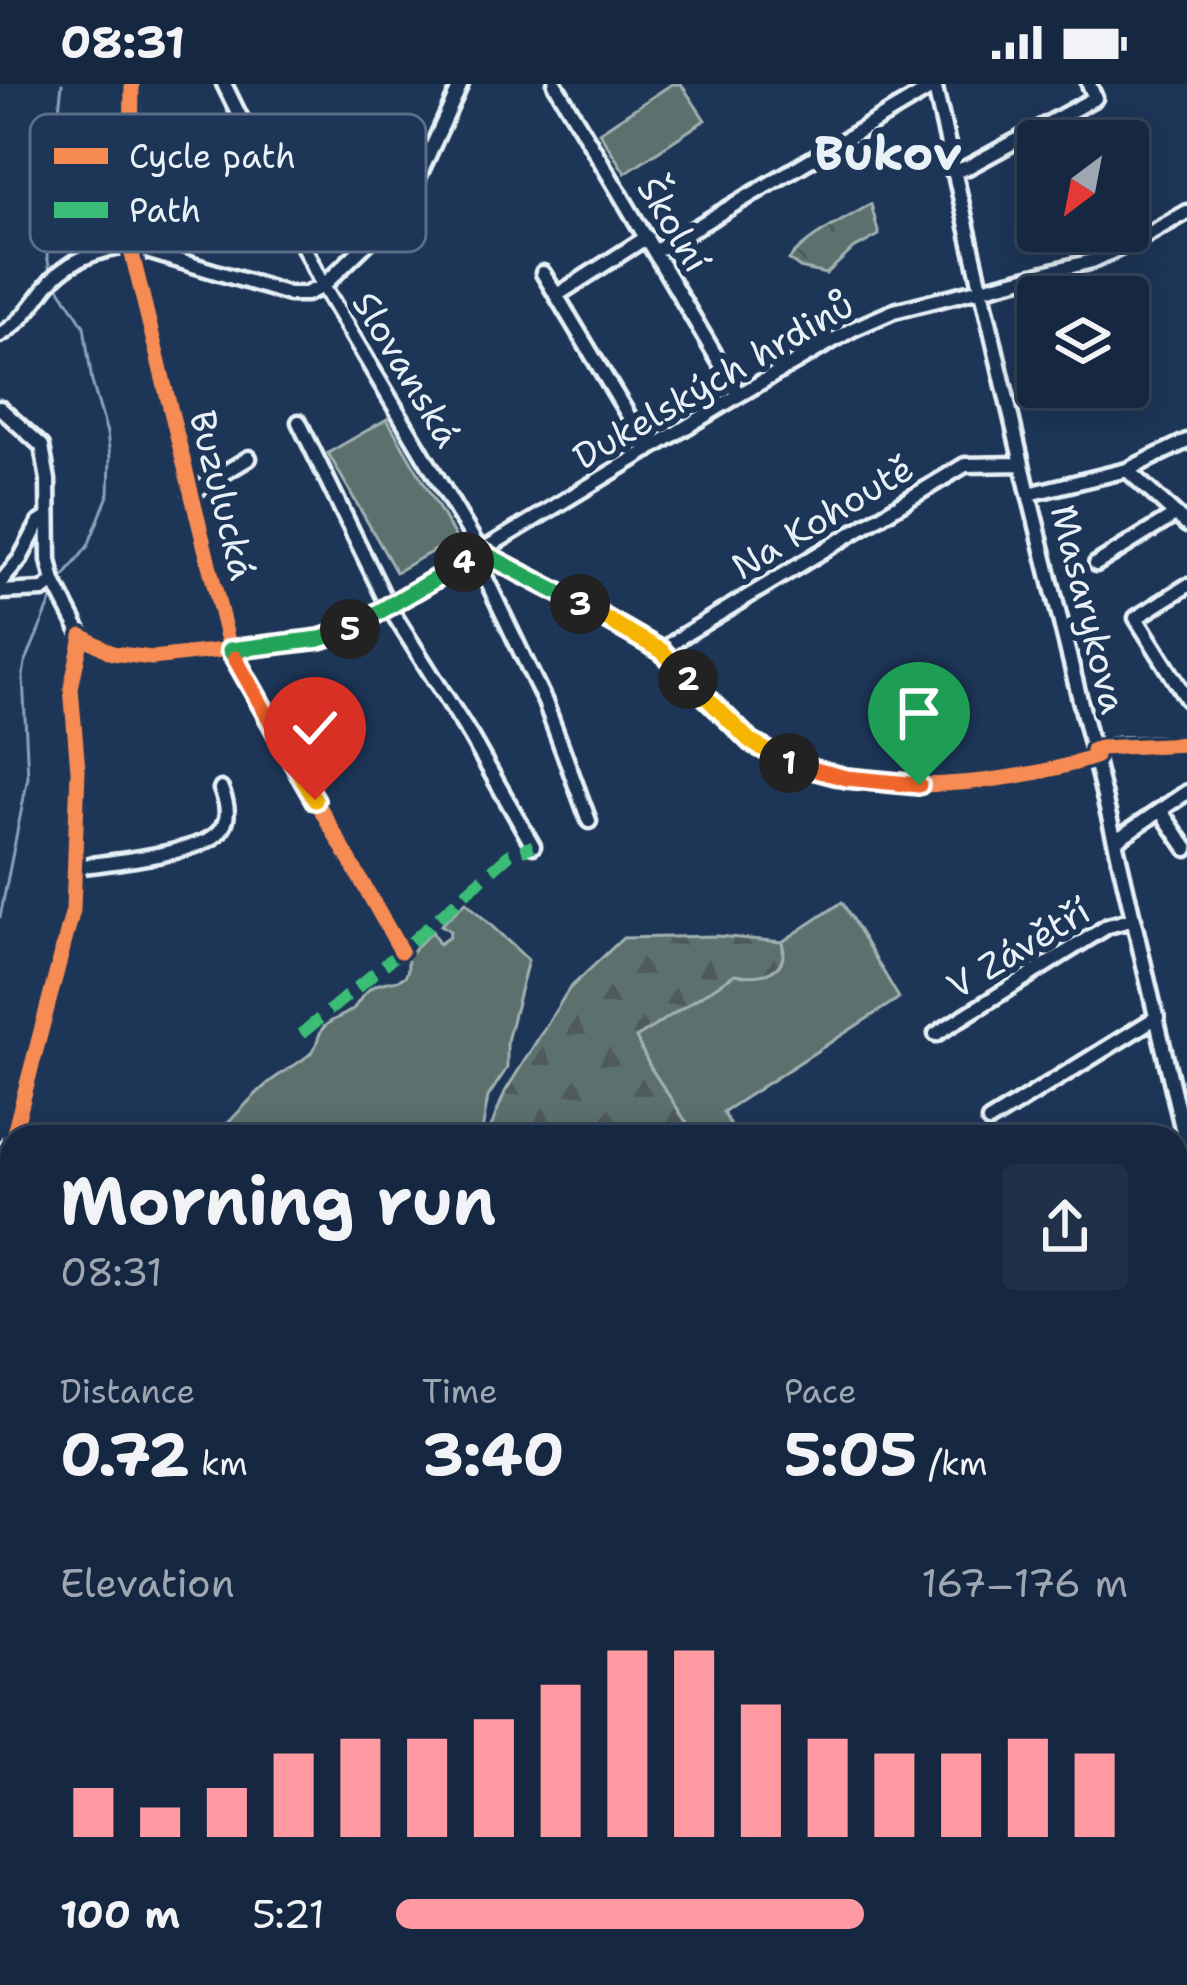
<!DOCTYPE html>
<meta charset="utf-8">
<style>
:root{--surface:#162841;--page:#1f3048;--text:#f1f3f6;--muted:#9ea6b1;--line:#35445a;--accent:#ff9aa2}
body{margin:0;font-family:"Shantell Sans",sans-serif;background:var(--page);color:var(--text);height:100vh;display:flex;flex-direction:column;font-size:45px;white-space:nowrap}
*{box-sizing:border-box;margin:0}
p{font-size:39px;color:var(--muted)}
.icon{flex:none;width:66px;height:66px;fill:none;stroke:currentColor;stroke-width:2;stroke-linecap:round;stroke-linejoin:round}
.map{position:relative;flex:1;overflow:hidden}
.details{position:absolute;left:0px;top:1041px;width:1188px;height:861px;display:flex;flex-direction:column;background:var(--surface);border-radius:36px 36px 0 0;box-shadow:0 6px 30px #0003,0 0 0 3px var(--line)}
.details>*{flex:none}
.needle{width:78px;rotate:212deg}
.controls{position:absolute;left:1017px;top:36px;display:grid;gap:24px}
.controls a{display:grid;place-items:center;width:132px;height:132px;border-radius:12px;background:var(--surface);box-shadow:0 6px 30px #0003,0 0 0 3px var(--line);font-size:60px}
.pin{position:absolute;display:grid;place-items:center;width:102px;height:102px;color:#fff;margin:-123px -51px;border-radius:50% 50% 50% 0;rotate:-45deg;box-shadow:0 0 12px #0007}
.pin .icon{rotate:45deg}
.km{position:absolute;width:60px;height:60px;margin:-30px;border-radius:50%;background:#222;color:#fff;font-size:33px;line-height:60px;text-align:center}
.round{display:grid;place-items:center;flex:none;width:126px;height:126px;border-radius:12px;background:var(--page)}
.headline{display:flex;align-items:center;justify-content:space-between;height:204px;padding:0 60px}
h1{font-size:66px;font-weight:700;line-height:90px}
.stats{display:grid;grid-template-columns:repeat(3,1fr);gap:18px;height:204px;padding:12px 60px}
.stats div{display:grid;align-content:center}
.stats b{font-size:60px;font-weight:700}
.stats small{font-size:33px;font-weight:400}
.stats p{font-size:33px}
.chart{height:336px;padding:24px 60px}
.chart p{display:flex;justify-content:space-between}
.chart svg{width:100%;height:216px;margin-top:12px;stroke:var(--accent);stroke-width:6}
ul{padding:0 60px;list-style:none;font-size:39px}
li{display:grid;grid-template-columns:192px 144px 1fr;align-items:center;height:90px}
li i{height:30px;border-radius:15px;background:var(--accent)}
.status{display:flex;justify-content:space-between;align-items:center;height:84px;padding:0 60px;background:var(--surface);direction:ltr}
.status svg{height:33px;fill:currentColor}
.map>svg:first-child{display:block}
.green{fill:#5b716d;stroke:#a2b1b2;stroke-width:3}
.forest{fill:url(#forest-firs);stroke:#a2b1b2;stroke-width:3}
.park{fill:url(#park-crowns);stroke:#a2b1b2;stroke-width:3}
.water{fill:url(#water-ripples);stroke:#8ca1b9;stroke-width:3}
.lines{fill:none;stroke-linecap:round;stroke-linejoin:round}
.stream{stroke:#8ca1b9;stroke-width:3}
.minor-casing{stroke:#e8f1f8;stroke-width:21}
.minor{stroke:#1d3557;stroke-width:12}
.quiet{stroke:#3abd76;stroke-width:12;stroke-dasharray:24 12;stroke-linecap:butt}
.cycleway-casing{stroke:#1d3557;stroke-width:22}
.cycleway{stroke:#f68b52;stroke-width:15}
.split-1-casing{stroke:#fff;stroke-width:24}
.split-2-casing{stroke:#fff;stroke-width:24}
.split-3-casing{stroke:#fff;stroke-width:24}
.split-4-casing{stroke:#fff;stroke-width:24}
.split-5-casing{stroke:#fff;stroke-width:24}
.split-6-casing{stroke:#fff;stroke-width:24}
.split-7-casing{stroke:#fff;stroke-width:24}
.split-8-casing{stroke:#fff;stroke-width:24}
.split-1{stroke:#f0652b;stroke-width:15}
.split-2{stroke:#f5b400;stroke-width:15}
.split-3{stroke:#f5b400;stroke-width:15}
.split-4{stroke:#22a559;stroke-width:15}
.split-5{stroke:#22a559;stroke-width:15}
.split-6{stroke:#22a559;stroke-width:15}
.split-7{stroke:#f0652b;stroke-width:15}
.split-8{stroke:#f5b400;stroke-width:15}
.labels{text-anchor:middle;stroke-width:12;stroke-linejoin:round;paint-order:stroke}
.street-label{font-size:36px;fill:#e8f1f8;stroke:#1d3557}
.district-label{font-size:48px;font-weight:bold;fill:#e8f1f8;stroke:#1d3557}
.key{fill:#1d3557;stroke:#5a6d87;stroke-width:3}
.key-label{font-size:33px;fill:#e8f1f8}
</style>
<div class="status"><b>08:31</b><svg viewBox="0 0 49 12"><path d="M0 12V9h3v3zM5 12V6h3v6zM10 12V3h3v9zM15 12V0h3v12zM26 1h20v11H26zM47 4h2v5h-2z"/></svg></div>
<div class="map">
<svg width="1187" height="1901" viewBox="0 0 1187 1901">
<defs>
<pattern id="forest-firs" width="22" height="20" patternUnits="userSpaceOnUse" patternTransform="scale(3)"><rect width="22" height="20" fill="#5b716d"/><path d="M5 1l3.5 6h-7zM16 11l3.5 6h-7z" fill="#4f5a5a"/></pattern>
<pattern id="park-crowns" width="20" height="18" patternUnits="userSpaceOnUse" patternTransform="scale(3)"><rect width="20" height="18" fill="#5b716d"/><path d="M2 6a3 3 0 1 1 6 0M12 15a3 3 0 1 1 6 0" fill="none" stroke="#4f5a5a"/></pattern>
<pattern id="water-ripples" width="26" height="14" patternUnits="userSpaceOnUse" patternTransform="scale(3)"><rect width="26" height="14" fill="#4f6c8f"/><path d="M2 4q2-2 4 0t4 0M15 11q2-2 4 0t4 0" fill="none" stroke="#6881a0"/></pattern>
</defs>
<rect width="100%" height="100%" fill="#1d3557"/>
<filter id="ink" filterUnits="userSpaceOnUse"><feTurbulence type="fractalNoise" baseFrequency=".00833" numOctaves="2"/><feDisplacementMap in="SourceGraphic" scale="24" xChannelSelector="R" yChannelSelector="G"/><feConvolveMatrix kernelMatrix="1 2 1 2 8 2 1 2 1" color-interpolation-filters="sRGB"/></filter>
<g filter="url(#ink)">
<path class="green" d="M672,0H681L705,36L625,89L599,48Z
M387,335L456,454L396,488L328,369Z
M466,818L528,876L507,957V984L488,1013L481,1053H213C232,1037 247,1017 266,1001C279,989 298,981 311,969C318,962 317,952 323,944C331,934 345,933 354,924C360,916 363,909 372,903C390,892 413,905 407,873L432,847L439,860L449,853L450,847L441,841Z
M842,818L899,914L723,1028L737,1053H696L650,983L635,953L735,889L744,892L784,868L782,858Z
M1176,1881L1187,1895V1901H971L969,1898L973,1890H1176Z
M206,1890H410L413,1901H207Z"/>
<path class="forest" d="M717,852L782,858C790,890 759,895 735,890L636,954L650,983L696,1053H487L505,1008L569,905L623,854Z
M0,1107H4L12,1120V1260L0,1264Z
M1187,1645V1895L1176,1881V1655Z
M410,1890H603L601,1901H413Z
M717,1890H973L971,1901H721Z"/>
<path class="park" d="M871,120L879,151L852,166L826,190L800,184L789,176C809,151 843,137 871,120Z"/>
<path class="water" d="M12,1298V1890H163L164,1901H0V1300Z"/>
<g class="lines">
<path class="stream" d="M50,188L44,153L62,0
M57,200L84,242L92,298L107,349L110,373L109,409L88,462L59,499
M0,833L28,693L23,592L25,579L55,508
M0,1205L12,1225"/>
<g class="minor-casing">
<path id="minor" d="M132,0L130,162L230,565L401,867
M224,0L323,202L481,468L478,478L545,618L589,737
M555,0L739,311
M934,0L1029,410L1115,757L1187,1065
M953,88L968,83L1095,14L1089,0
M130,146L254,61
M656,167L935,2
M543,189L649,366
M557,211L647,153
M0,251C22,238 31,223 46,203C65,177 98,165 130,162L289,210H306L323,202L390,137L417,96L461,0
M0,324L42,362L48,396L49,476L54,498L82,552L112,569L152,574L319,555L345,547L389,523L739,311L853,245L894,227L1092,177L1143,153L1187,128
M299,338L389,523L471,653L533,762
M1127,386L1187,441
M191,409L249,374
M1029,410L1127,386L1187,357
M481,468C540,499 604,526 658,565C692,589 716,629 749,656C828,722 1004,704 1095,673
M1096,480L1175,431
M0,499L20,475L39,439L47,434
M1187,502L1136,534L1187,615
M0,508L43,506L54,498
M662,567L684,551L965,381L1022,380
M1093,666L1117,662L1187,660
M1160,726L1187,765
M1115,757L1187,708
M75,783C106,779 195,770 217,750C231,737 228,721 221,705
M936,950L1108,842L1134,835
M989,1037L1157,933
M13,1053L73,826L78,686L71,604L82,552
M0,1076L12,1055
M0,1291L12,1287"/>
</g>
<use href="#minor" class="minor"/>
<path class="quiet" d="M301,950L401,867L510,770L533,762"/>
<g class="cycleway-casing">
<path id="cycleway" d="M132,0L130,162L230,565L401,867
M13,1053L73,826L78,686L71,604L82,552L112,569L152,574L319,555L345,547L481,468C540,499 604,526 658,565C692,589 716,629 749,656C828,722 1004,704 1095,673L1093,666L1100,664L1187,660"/>
</g>
<use href="#cycleway" class="cycleway"/>
</g>
</g>
<g class="lines" filter="url(#ink)">
<g class="split-1-casing">
<path id="split-1" d="M789,679L846,694L919,701"/>
</g>
<g class="split-2-casing">
<path id="split-2" d="M688,595L751,658L789,679"/>
</g>
<g class="split-3-casing">
<path id="split-3" d="M580,520L662,567L688,595"/>
</g>
<g class="split-4-casing">
<path id="split-4" d="M464,478L481,468L580,520"/>
</g>
<g class="split-5-casing">
<path id="split-5" d="M350,545L464,478"/>
</g>
<g class="split-6-casing">
<path id="split-6" d="M235,574L230,566L320,555L350,545"/>
</g>
<g class="split-7-casing">
<path id="split-7" d="M235,574L300,690"/>
</g>
<g class="split-8-casing">
<path id="split-8" d="M300,690L315,716"/>
</g>
<use href="#split-1" class="split-1"/>
<use href="#split-2" class="split-2"/>
<use href="#split-3" class="split-3"/>
<use href="#split-4" class="split-4"/>
<use href="#split-5" class="split-5"/>
<use href="#split-6" class="split-6"/>
<use href="#split-7" class="split-7"/>
<use href="#split-8" class="split-8"/>
</g>
<g class="labels">
<g class="street-label">
<text transform="translate(674 140) rotate(59)" y="13">Školní</text>
<text transform="translate(407 285) rotate(59)" y="13">Slovanská</text>
<text transform="translate(713 296) rotate(-30)" y="13">Dukelských hrdinů</text>
<text transform="translate(223 411) rotate(76)" y="13">Buzulucká</text>
<text transform="translate(822 433) rotate(-31)" y="13">Na Kohoutě</text>
<text transform="translate(1089 525) rotate(76)" y="13">Masarykova</text>
<text transform="translate(1018 864) rotate(-31)" y="13">V Závětří</text>
</g>
<g class="district-label">
<text x="888" y="86">Bukov</text>
</g>
</g>
<rect x="30" y="30" width="396" height="138" rx="18" class="key"/>
<rect x="54" y="64" width="54" height="16" fill="#f68b52"/>
<rect x="54" y="118" width="54" height="16" fill="#3abd76"/>
<g class="key-label">
<text x="129" y="84">Cycle path</text>
<text x="129" y="138">Path</text>
</g>
</svg>
<div class="controls">
<a><svg class="needle" viewBox="-14 -14 28 28"><path d="M0-13l5 13h-10z" fill="#e53935"/><path d="M0 13l5-13h-10z" fill="#9ea6b1"/></svg></a>
<a><svg class="icon" aria-label="layers" viewBox="0 0 24 24"><path d="M12 4l9 5-9 5-9-5zM3 14l9 5 9-5"/></svg></a>
</div>
<div class="pin" style="left:919px;top:701px;background:#1e9e55"><svg class="icon" aria-label="arrive" viewBox="0 0 24 24"><path d="M6 21V4h12l-3 4 3 4H6"/></svg></div>
<div class="pin" style="left:315px;top:716px;background:#d93025"><svg class="icon" aria-label="check" viewBox="0 0 24 24"><path d="M5 12l5 5 9-10"/></svg></div>
<b class="km" style="left:789px;top:679px">1</b>
<b class="km" style="left:688px;top:595px">2</b>
<b class="km" style="left:580px;top:520px">3</b>
<b class="km" style="left:464px;top:478px">4</b>
<b class="km" style="left:350px;top:545px">5</b>
<section class="details">
<div class="headline"><div><h1>Morning run</h1><p>08:31</p></div><a class="round"><svg class="icon" aria-label="share" viewBox="0 0 24 24"><path d="M12 15V3M7 8l5-5 5 5M5 13v7h14v-7"/></svg></a></div>
<div class="stats">
<div><p>Distance</p><b>0.72<small> km</small></b></div>
<div><p>Time</p><b>3:40</b></div>
<div><p>Pace</p><b>5:05<small> /km</small></b></div>
</div>
<div class="chart"><p><span>Elevation</span>167–176 m</p>
<svg viewBox="0 0 160 44" preserveAspectRatio="none"><path d="M5 44V34M15 44V38M25 44V34M35 44V27M45 44V24M55 44V24M65 44V20M75 44V13M85 44V6M95 44V6M105 44V17M115 44V24M125 44V27M135 44V27M145 44V24M155 44V27"/></svg>
</div>
<ul>
<li><b>100 m</b>5:21<i style="width:64%"></i></li>
</ul>
</section>
</div>
